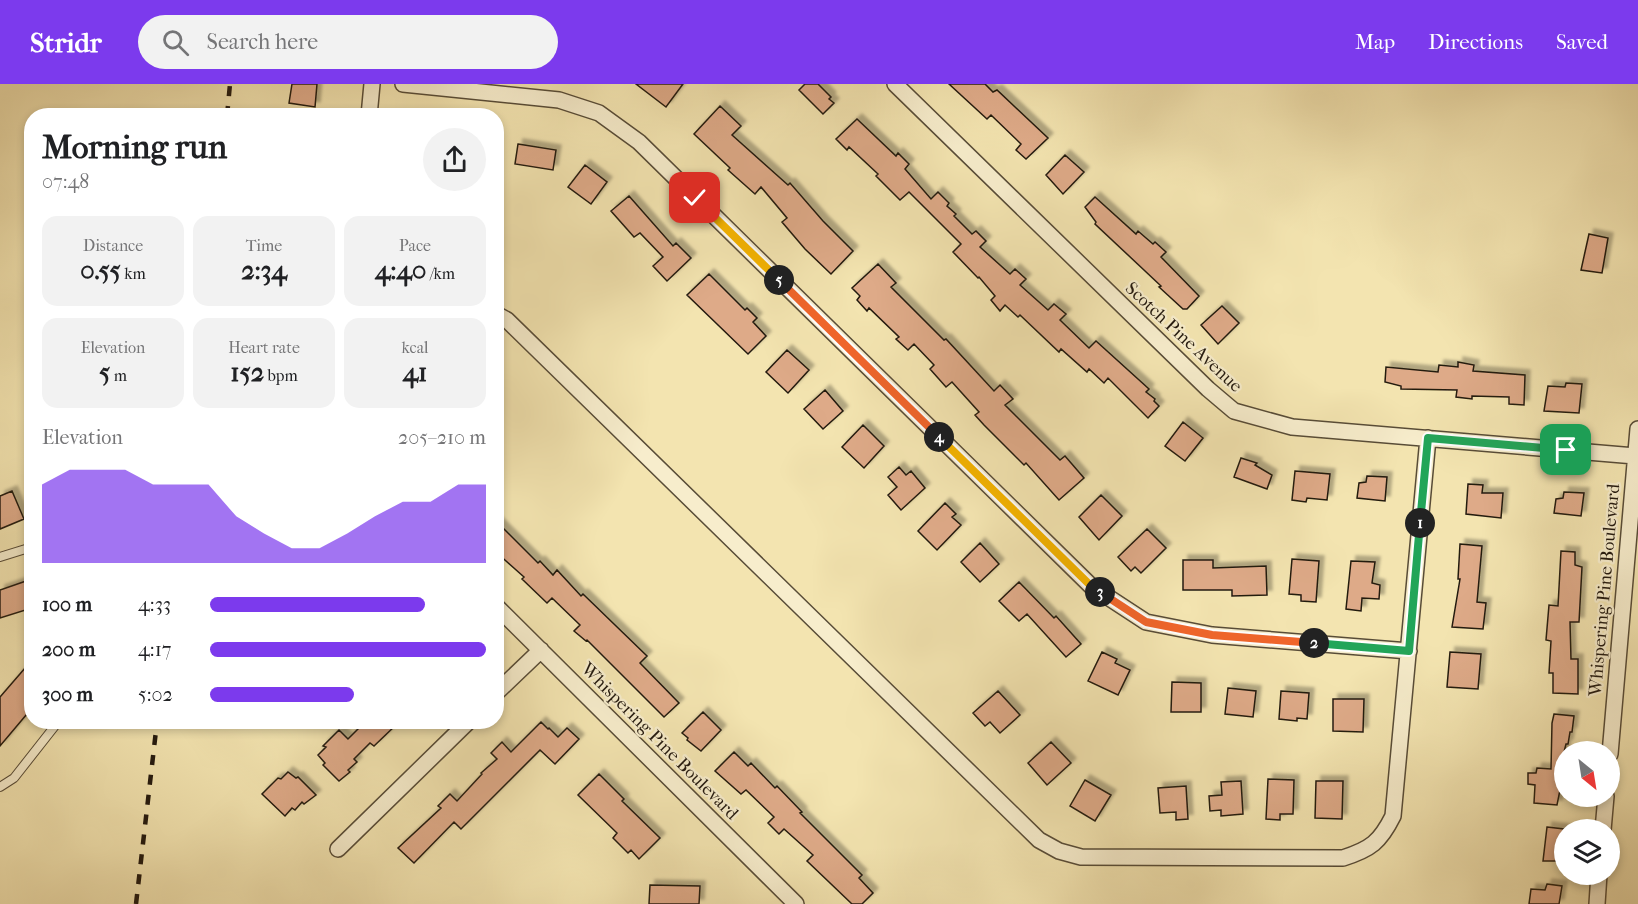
<!DOCTYPE html>
<meta charset="utf-8">
<style>
:root{--surface:#fff;--page:#f2f2f2;--text:#202124;--muted:#757577;--accent:#7c3aed}
body{margin:0;font-family:"IM FELL French Canon",serif;background:var(--page);color:var(--text);height:100vh;display:flex;flex-direction:column;font-size:22px;white-space:nowrap}
*{box-sizing:border-box;margin:0}
p{font-size:20px;color:var(--muted)}
.icon{flex:none;width:33px;height:33px;fill:none;stroke:currentColor;stroke-width:2;stroke-linecap:round;stroke-linejoin:round}
.map{position:relative;flex:1;overflow:hidden}
.sheet{position:absolute;left:24px;top:24px;width:480px;height:621px;display:flex;flex-direction:column;background:var(--surface);border-radius:24px;box-shadow:0 3px 9px #0003}
.sheet>*{flex:none}
.needle{width:39px;rotate:150deg}
.fabs{position:absolute;left:1554px;top:657px;display:grid;gap:12px}
.fabs a{display:grid;place-items:center;width:66px;height:66px;border-radius:50%;background:var(--surface);box-shadow:0 3px 9px #0003;font-size:30px}
.pin{position:absolute;display:grid;place-items:center;width:51px;height:51px;color:#fff;margin:-26px;border-radius:12px;box-shadow:0 3px 9px #0006}
.km{position:absolute;width:30px;height:30px;margin:-15px;border-radius:50%;background:#222;color:#fff;font-size:16px;line-height:30px;text-align:center}
.round{display:grid;place-items:center;flex:none;width:63px;height:63px;border-radius:32px;background:var(--page)}
.summary{display:flex;align-items:center;justify-content:space-between;height:102px;padding:0 18px}
h1{font-size:33px;font-weight:800;line-height:45px}
.stats{display:grid;grid-template-columns:repeat(3,1fr);gap:9px;height:102px;padding:6px 18px}
.stats div{display:grid;align-content:center;border-radius:15px;background:var(--page);text-align:center}
.stats b{font-size:26px;font-weight:800}
.stats small{font-size:16px;font-weight:400}
.stats p{font-size:16px}
.chart{height:168px;padding:12px 18px}
.chart p{display:flex;justify-content:space-between}
.chart svg{width:100%;height:108px;margin-top:6px;fill:var(--accent);opacity:.7}
ul{padding:0 18px;list-style:none;font-size:20px}
li{display:grid;grid-template-columns:96px 72px 1fr;align-items:center;height:45px}
li i{height:15px;border-radius:8px;background:var(--accent)}
header{display:flex;align-items:center;gap:36px;box-sizing:border-box;height:84px;padding:0 30px;background:var(--accent);color:#fff}
header strong{font-size:28px}
nav{display:flex;gap:33px;margin-inline-start:auto;font-size:21px}
.search{width:420px;height:54px;background:var(--page);display:flex;align-items:center;gap:15px;box-sizing:border-box;padding:0 21px;border-radius:33px;color:var(--muted);font-size:22px}
.map>svg:first-child{display:block}
.building{fill:#deaa88;stroke:#241a0f;stroke-width:1.5;filter:url(#shadow)}
.lines{fill:none;stroke-linecap:round;stroke-linejoin:round}
.lane-casing{stroke:#584c37;stroke-width:10}
.street-casing{stroke:#584c37;stroke-width:18}
.lane{stroke:#f7edcc;stroke-width:8}
.street{stroke:#f7edcc;stroke-width:15}
.rail{stroke:#241a0f;stroke-width:4.5;stroke-dasharray:10 10;stroke-linecap:butt}
.split-1-casing{stroke:#fff;stroke-width:12}
.split-2-casing{stroke:#fff;stroke-width:12}
.split-3-casing{stroke:#fff;stroke-width:12}
.split-4-casing{stroke:#fff;stroke-width:12}
.split-5-casing{stroke:#fff;stroke-width:12}
.split-6-casing{stroke:#fff;stroke-width:12}
.split-1{stroke:#22a559;stroke-width:8}
.split-2{stroke:#22a559;stroke-width:8}
.split-3{stroke:#f0652b;stroke-width:8}
.split-4{stroke:#f5b400;stroke-width:8}
.split-5{stroke:#f0652b;stroke-width:8}
.split-6{stroke:#f5b400;stroke-width:8}
.labels{text-anchor:middle;stroke-width:4.5;stroke-linejoin:round;paint-order:stroke}
.street-label{font-size:18px;fill:#241a0f;stroke:#f7edcc}
</style>
<header>
<strong>Stridr</strong>
<div class="search"><svg class="icon" aria-label="search" viewBox="0 0 24 24"><circle cx="10" cy="10" r="6"/><path d="M15 15l6 6"/></svg>Search here</div>
<nav><a>Map</a><a>Directions</a><a>Saved</a></nav>
</header>
<div class="map">
<svg width="1638" height="820" viewBox="0 0 1638 820">
<defs>
<filter id="shadow"><feDropShadow dx="5" dy="-5" stdDeviation="1.5" flood-color="#0004"/></filter>
</defs>
<rect width="100%" height="100%" fill="#f3e4b0"/>
<filter id="stains"><feTurbulence type="fractalNoise" baseFrequency=".00333" numOctaves="4"/><feColorMatrix values="0 0 0 0 .2 0 0 0 0 .09 0 0 0 0 .02 0 0 0 .5 -.17"/></filter>
<radialGradient id="worn" r=".72"><stop offset=".6" stop-color="#630" stop-opacity="0"/><stop offset="1" stop-color="#630" stop-opacity=".3"/></radialGradient>
<path class="building" d="M292,0H317L315,23L289,19Z
M636,0H683L666,23Z
M805,0H818L831,13L829,15L834,19L823,30L799,6Z
M949,0H985L993,8L997,6L1048,54L1026,75L1016,66L1021,60L991,31L987,35Z
M720,22L741,42L732,51L788,101L790,99L823,137L853,167L831,190L805,165L782,138L787,134L761,103L755,110L728,86L730,84L694,50Z
M857,35L896,72L898,69L909,80L905,85L931,115L938,108L949,119L947,122L956,130L954,132L972,150L976,147L986,157L980,163L1010,190L1015,185L1026,195L1020,201L1048,226L1054,220L1066,230L1060,236L1089,264L1096,257L1149,305L1146,308L1155,315L1154,317L1159,322L1148,334L1108,294L1104,299L1089,285L1087,288L1061,265L1059,268L1020,231L1018,233L1005,221L1000,227L991,216L995,212L979,193L978,194L953,168L961,160L909,108L900,116L876,92L878,90L849,63L847,66L836,55Z
M518,60L556,66L553,86L515,80Z
M1065,71L1084,88L1063,110L1046,91Z
M585,81L607,98L591,120L568,103Z
M629,112L673,162L676,159L691,174L667,197L653,182L663,173L640,149L634,153L611,127Z
M1095,113L1136,150L1138,147L1153,160L1155,158L1166,168L1161,173L1199,212L1187,225H1183L1159,203L1161,202L1095,140L1096,138L1085,123Z
M1589,150L1608,154L1602,189L1581,186Z
M878,180L896,199L891,203L944,256L946,255L994,307L1000,301L1013,315L1005,321L1060,376L1065,372L1084,394L1059,416L1026,379L1024,381L984,341L975,331L979,328L952,298L946,303L930,285L934,281L914,260L908,266L896,255L899,253L869,224L867,227L857,216L860,212L852,204Z
M709,190L745,226L747,224L757,234L753,238L766,252L748,270L687,211Z
M1222,222L1239,239L1218,260L1201,241Z
M787,266L809,286L788,309L766,288Z
M1458,278L1474,281L1473,287L1525,291L1524,321L1509,320V313L1472,312V315L1456,313L1457,306L1401,305V302L1385,298L1386,283L1438,288L1439,281L1458,283Z
M1566,299L1582,300L1579,329L1544,327L1548,302L1565,303Z
M825,306L843,327L823,345L804,325Z
M1183,338L1203,354L1185,377L1165,362Z
M863,341L884,362L864,384L842,363Z
M1241,374L1257,379L1255,381L1272,391L1267,405L1234,393Z
M899,383L906,391L911,387L925,404L901,426L888,411L897,403L888,393Z
M1295,387L1330,390L1327,416L1307,414L1306,418L1292,416Z
M1367,392L1387,393L1385,417L1357,414L1359,399L1366,398Z
M1468,400L1483,401L1482,409H1503L1501,434L1466,430Z
M12,407L24,435L0,445V412Z
M1564,408L1584,409L1581,432L1554,429L1556,415L1563,414Z
M1101,411L1122,432L1099,456L1079,433Z
M945,419L956,430L952,433L961,441L937,466L918,447Z
M496,437L538,479L540,477L553,491L557,486L581,512L583,510L647,572L640,579L679,619L664,633L587,556L586,557L574,547L580,541L552,514L547,519L522,495L524,493L496,468Z
M1147,445L1166,464L1141,489L1135,483L1131,487L1118,473Z
M980,459L999,480L980,498L961,478Z
M1460,460L1482,462L1477,518L1486,519L1483,545L1452,543L1460,495H1458Z
M1561,467L1575,468V481L1582,483L1579,538H1570L1571,575H1578V610L1553,609V589H1549L1551,557L1546,556L1549,521L1558,522Z
M1292,475L1319,477L1316,518L1301,517V511L1289,510Z
M1183,476H1213V484L1266,482L1267,511L1232,512V506H1183Z
M1351,477L1375,478L1372,499L1380,501L1379,515L1362,514L1361,527L1346,525Z
M29,496L32,502V524L0,534V506Z
M1019,498L1054,534L1056,532L1081,560L1066,573L1027,530L1019,537L999,517Z
M1102,568L1117,575L1115,579L1130,586L1118,611L1088,597Z
M1450,568L1481,570L1478,605L1447,603Z
M32,576V624L0,662V613Z
M1172,598L1201,599V628H1171Z
M1228,604L1256,607L1253,633L1225,630Z
M998,607L1020,631L1000,649L990,638L985,642L973,629Z
M1281,607L1309,609L1307,635L1297,634V637L1279,635Z
M1333,615H1364L1363,648L1333,647Z
M703,628L721,646L701,667L687,656L688,654L682,649Z
M1554,630L1574,632L1572,648H1570L1568,660H1566L1564,668L1562,686L1564,687V701H1561L1557,721L1534,719L1535,701L1528,700V689H1536L1537,684L1551,685L1552,639Z
M365,638H399L374,662L370,659L354,675L357,678L348,686L350,688L339,697L323,681L325,679L318,671L326,663L323,662L339,646L348,655Z
M541,638L548,645L549,644L558,653L567,644L579,655L555,680L540,666L461,745L454,738L414,779L398,764L441,724L438,722L450,710L457,717L482,690L481,689L497,675L491,669L502,658L511,668Z
M1051,658L1071,679L1047,701L1028,679Z
M734,668L748,682L751,679L775,704L777,702L802,728L800,729L862,791L859,794L873,809L862,820H852L807,777L813,771L784,745L779,750L768,739L774,733L746,706L741,710L715,687Z
M288,688L296,694L298,693L316,711L304,720L302,718L295,726L292,724L285,732L262,710L278,694L281,695Z
M599,690L624,715L622,717L660,754L639,775L631,766L628,769L613,754L617,749L578,711Z
M1268,695L1294,696L1293,730H1280V736L1266,735Z
M1085,696L1111,711L1095,737L1070,722Z
M1241,697L1243,730L1221,732V726L1210,727L1209,712L1222,711L1221,698Z
M1316,697H1343L1342,735L1315,734Z
M1186,702L1188,735L1176,736V728L1160,729L1158,704Z
M1547,743L1564,745V760H1562V771L1558,772V777H1543Z
M1547,800L1562,802L1559,820H1529L1531,805L1545,806Z
M650,801L700,802L699,820H649Z"/>
<g class="lines">
<g class="lane-casing">
<path id="lane" d="M0,473L32,463
M0,703L14,694L58,638"/>
</g>
<g class="street-casing">
<path id="street" d="M403,0L559,16L599,29L639,58L1091,502L1146,538L1212,551L1409,567
M895,0L1208,305L1234,327L1292,343L1635,372
M369,32L372,0
M496,230L507,236L1039,756L1059,767L1081,773L1343,774C1371,765 1380,758 1393,732L1428,354
M496,522L796,820
M496,609L541,566
M1610,670L1638,345
M1603,746L1606,712
M338,765L468,638
M1597,820L1599,790"/>
</g>
<use href="#lane" class="lane"/>
<use href="#street" class="street"/>
<path class="rail" d="M227,32L230,0
M136,820L157,638"/>
</g>
<g class="lines">
<g class="split-1-casing">
<path id="split-1" d="M1420,439L1428,354L1566,366"/>
</g>
<g class="split-2-casing">
<path id="split-2" d="M1314,559L1409,567L1420,439"/>
</g>
<g class="split-3-casing">
<path id="split-3" d="M1100,508L1146,538L1212,551L1314,559"/>
</g>
<g class="split-4-casing">
<path id="split-4" d="M939,353L1091,502L1100,508"/>
</g>
<g class="split-5-casing">
<path id="split-5" d="M779,196L939,353"/>
</g>
<g class="split-6-casing">
<path id="split-6" d="M695,114L779,196"/>
</g>
<use href="#split-1" class="split-1"/>
<use href="#split-2" class="split-2"/>
<use href="#split-3" class="split-3"/>
<use href="#split-4" class="split-4"/>
<use href="#split-5" class="split-5"/>
<use href="#split-6" class="split-6"/>
</g>
<g class="labels">
<g class="street-label">
<text transform="translate(1184 253) rotate(43)" y="6">Scotch Pine Avenue</text>
<text transform="translate(1604 506) rotate(-85)" y="6">Whispering Pine Boulevard</text>
<text transform="translate(660 657) rotate(45)" y="6">Whispering Pine Boulevard</text>
</g>
</g>
<rect width="100%" height="100%" filter="url(#stains)"/>
<rect width="100%" height="100%" fill="url(#worn)"/>
</svg>
<div class="fabs">
<a><svg class="needle" viewBox="-14 -14 28 28"><path d="M0-13l5 13h-10z" fill="#e53935"/><path d="M0 13l5-13h-10z" fill="#757577"/></svg></a>
<a><svg class="icon" aria-label="layers" viewBox="0 0 24 24"><path d="M12 4l9 5-9 5-9-5zM3 14l9 5 9-5"/></svg></a>
</div>
<div class="pin" style="left:1566px;top:366px;background:#1e9e55"><svg class="icon" aria-label="arrive" viewBox="0 0 24 24"><path d="M6 21V4h12l-3 4 3 4H6"/></svg></div>
<div class="pin" style="left:695px;top:114px;background:#d93025"><svg class="icon" aria-label="check" viewBox="0 0 24 24"><path d="M5 12l5 5 9-10"/></svg></div>
<b class="km" style="left:1420px;top:439px">1</b>
<b class="km" style="left:1314px;top:559px">2</b>
<b class="km" style="left:1100px;top:508px">3</b>
<b class="km" style="left:939px;top:353px">4</b>
<b class="km" style="left:779px;top:196px">5</b>
<section class="sheet">
<div class="summary"><div><h1>Morning run</h1><p>07:48</p></div><a class="round"><svg class="icon" aria-label="share" viewBox="0 0 24 24"><path d="M12 15V3M7 8l5-5 5 5M5 13v7h14v-7"/></svg></a></div>
<div class="stats">
<div><p>Distance</p><b>0.55<small> km</small></b></div>
<div><p>Time</p><b>2:34</b></div>
<div><p>Pace</p><b>4:40<small> /km</small></b></div>
</div>
<div class="stats">
<div><p>Elevation</p><b>5<small> m</small></b></div>
<div><p>Heart rate</p><b>152<small> bpm</small></b></div>
<div><p>kcal</p><b>41</b></div>
</div>
<div class="chart"><p><span>Elevation</span>205–210 m</p>
<svg viewBox="0 0 160 44" preserveAspectRatio="none"><path d="M0 44V12L10 6L20 6L30 6L40 12L50 12L60 12L70 25L80 32L90 38L100 38L110 32L120 25L130 19L140 19L150 12L160 12V44z"/></svg>
</div>
<ul>
<li><b>100 m</b>4:33<i style="width:78%"></i></li>
<li><b>200 m</b>4:17<i style="width:100%"></i></li>
<li><b>300 m</b>5:02<i style="width:52%"></i></li>
</ul>
</section>
</div>
